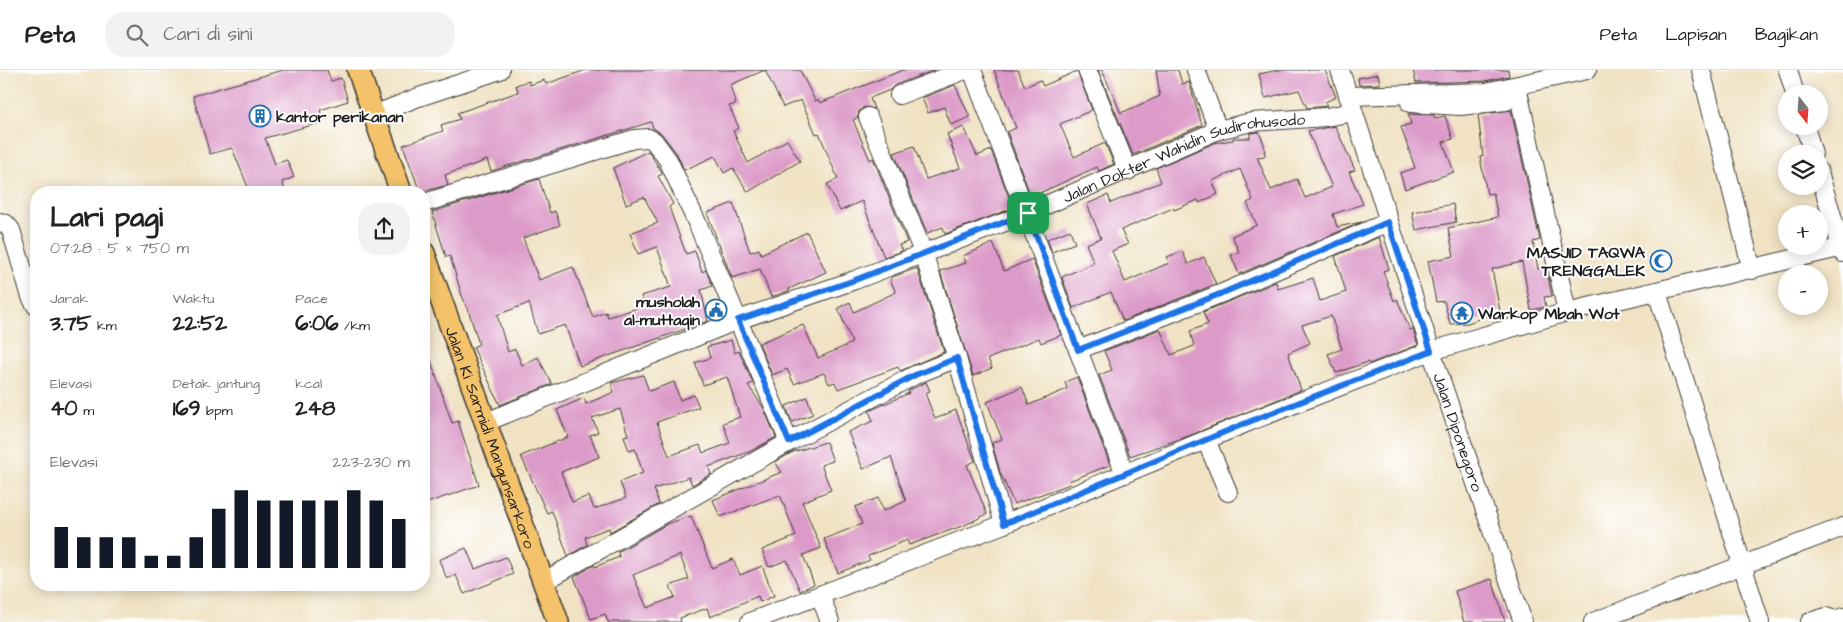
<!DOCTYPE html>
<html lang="id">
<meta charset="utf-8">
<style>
:root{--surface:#fff;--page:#f2f2f2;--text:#222;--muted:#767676;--line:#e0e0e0;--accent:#111827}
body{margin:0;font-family:"Architects Daughter",sans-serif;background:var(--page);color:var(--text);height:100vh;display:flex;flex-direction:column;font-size:19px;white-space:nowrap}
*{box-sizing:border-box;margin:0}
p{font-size:16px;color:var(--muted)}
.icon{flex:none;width:28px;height:28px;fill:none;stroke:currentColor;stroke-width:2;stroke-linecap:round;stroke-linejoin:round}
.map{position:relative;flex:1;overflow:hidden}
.panel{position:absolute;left:30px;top:116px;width:400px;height:405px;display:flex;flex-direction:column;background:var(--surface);border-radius:20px;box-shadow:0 2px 12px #0003}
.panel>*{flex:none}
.needle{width:32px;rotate:163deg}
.tools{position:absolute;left:1778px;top:15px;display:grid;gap:10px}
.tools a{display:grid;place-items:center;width:50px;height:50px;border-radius:50%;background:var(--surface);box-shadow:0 2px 12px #0003;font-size:25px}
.pin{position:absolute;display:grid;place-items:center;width:42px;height:42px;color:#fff;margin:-21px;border-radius:10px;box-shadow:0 2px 8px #0006}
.round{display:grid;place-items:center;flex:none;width:52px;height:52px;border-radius:20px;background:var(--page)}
.head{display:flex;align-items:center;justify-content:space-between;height:85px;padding:0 20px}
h1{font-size:28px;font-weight:800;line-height:38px}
.figures{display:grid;grid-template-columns:repeat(3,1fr);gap:8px;height:85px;padding:5px 20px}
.figures div{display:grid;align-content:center}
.figures b{font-size:21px;font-weight:800}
.figures small{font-size:14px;font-weight:400}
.figures p{font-size:14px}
.chart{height:140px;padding:10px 20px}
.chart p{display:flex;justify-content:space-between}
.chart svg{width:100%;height:90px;margin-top:5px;stroke:var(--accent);stroke-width:6}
header{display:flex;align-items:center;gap:30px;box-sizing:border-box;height:70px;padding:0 25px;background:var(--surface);border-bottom:1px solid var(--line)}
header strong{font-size:24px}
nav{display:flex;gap:28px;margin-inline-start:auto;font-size:18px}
.search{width:350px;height:45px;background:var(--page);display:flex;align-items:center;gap:12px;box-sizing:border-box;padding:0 18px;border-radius:20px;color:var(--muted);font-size:19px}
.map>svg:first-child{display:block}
.building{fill:#dc9ac8;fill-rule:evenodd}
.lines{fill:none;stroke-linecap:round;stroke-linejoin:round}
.minor-casing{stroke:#3c3a35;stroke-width:20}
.major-casing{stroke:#3c3a35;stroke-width:24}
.minor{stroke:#fff;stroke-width:18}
.major{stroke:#f3c26a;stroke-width:21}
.route-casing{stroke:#fff;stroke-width:10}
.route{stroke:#1a73e8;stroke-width:6}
.labels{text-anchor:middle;stroke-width:4;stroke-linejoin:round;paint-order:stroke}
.poi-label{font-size:16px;font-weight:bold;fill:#1c1c1c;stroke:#fff;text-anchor:start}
.street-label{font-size:16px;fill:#1c1c1c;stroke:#fff}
</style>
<header>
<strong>Peta</strong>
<div class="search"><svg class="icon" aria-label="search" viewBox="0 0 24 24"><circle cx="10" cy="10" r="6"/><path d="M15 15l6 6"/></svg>Cari di sini</div>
<nav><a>Peta</a><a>Lapisan</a><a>Bagikan</a></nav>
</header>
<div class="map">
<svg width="1843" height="552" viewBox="0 0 1843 552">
<rect width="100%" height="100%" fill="#fff"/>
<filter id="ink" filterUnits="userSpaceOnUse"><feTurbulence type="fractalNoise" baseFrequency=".02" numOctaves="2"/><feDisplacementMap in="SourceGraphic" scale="10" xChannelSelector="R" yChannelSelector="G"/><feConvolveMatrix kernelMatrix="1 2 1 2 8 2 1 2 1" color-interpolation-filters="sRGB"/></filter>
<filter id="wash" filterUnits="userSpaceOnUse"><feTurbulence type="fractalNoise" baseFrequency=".0096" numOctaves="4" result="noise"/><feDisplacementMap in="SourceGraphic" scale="20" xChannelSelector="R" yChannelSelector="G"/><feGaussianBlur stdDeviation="1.12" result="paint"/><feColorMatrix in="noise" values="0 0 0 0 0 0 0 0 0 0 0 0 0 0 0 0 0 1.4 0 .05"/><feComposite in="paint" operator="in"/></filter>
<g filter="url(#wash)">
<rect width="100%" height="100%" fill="#f0e2c3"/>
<g id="blocks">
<path class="building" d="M283,0H327L331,11L341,8L348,31L320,40L323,52L265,68L275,94L287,90L294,107L282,112L286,122H250L232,78L210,84L193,26Z
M586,0H765L730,15L736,34L729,36L739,58L733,61L748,93L787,70L800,91L748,122L733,98L724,103L715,86L684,100L677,84L662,64L653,58L651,52L491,101L487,90L445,105L448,115L420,122L403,75L443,61L441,55L460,49L457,43L518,22L516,15L529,11L530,15L544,10L546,14Z
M765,0H800L815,31L818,30L820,33L903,0H935L895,15L890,20L870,28L874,39L864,37L859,41L858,47L853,50L870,90L873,88L907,172L899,175L902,181L884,187L862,131L840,141L827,114L838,109L819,63L816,64L801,30L783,37Z
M994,0H1018L1025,17L1040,10L1043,16L1077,1L1092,40L1060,54L1074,87L1105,73L1114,94L1099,101L1097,97L1031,127L1007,62L1016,58Z
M1098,0H1102L1121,43L1160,26L1156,0H1178L1182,14L1189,12L1202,55L1133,85Z
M1278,0H1325L1336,27L1325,32L1327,36L1307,38L1299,20L1265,28L1259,4Z
M1413,0H1508L1509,6L1485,11L1416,13Z
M1378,4L1380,14L1359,15L1358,8Z
M955,15L970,47L951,55L944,37L928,43L922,28Z
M1511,40L1540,170L1533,172L1538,199L1546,197L1552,226L1544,227L1546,237L1531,240L1522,192L1492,199L1500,241L1468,253L1450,254L1444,231L1436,232L1428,191L1454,186L1448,158L1498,147L1493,123L1487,124L1480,87L1483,86L1478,45Z
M1408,44L1434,45L1435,48L1445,46L1453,69L1443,72L1454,102L1405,119L1400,103L1415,98L1401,57L1411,54Z
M1335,56L1355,100L1349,102L1363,134L1333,144L1337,157L1362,152L1239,204L1231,185L1239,182L1232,166L1257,155L1247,133L1253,130L1240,99L1212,111L1218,124L1199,133L1198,130L1174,140L1173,138L1121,160L1128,174L1112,181L1125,212L1169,193L1167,187L1182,181L1188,194L1204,187L1216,214L1123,251L1111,222L1073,238L1062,207L1094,193L1086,174L1101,168L1087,134L1108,125L1111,133L1161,112L1156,98L1214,73L1233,70V68H1250V63L1259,62L1264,74L1265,86L1257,87L1271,120L1297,109L1305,128L1332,117L1308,61Z
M964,57L977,86L991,80L1013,138L945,164L943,157L927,163L894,83L914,76L926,109L960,98L947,64Z
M648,81L663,104L658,106L673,134L669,137L686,184L695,181L702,202L706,200L712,216L701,220L708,251L580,296L565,255L538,264L529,233L497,245L508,282L515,279L522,295L538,287L552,314L500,335L473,277L479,274L468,239L462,226L450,186L446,187L432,142L539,109L550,143L555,141L560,155L523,168L539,210L573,197L593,247L606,242L608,247L644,236L641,226L671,217L657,177L638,184L630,163L658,153L644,127L626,134L613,98Z
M733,133L750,182L759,179L761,184L807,162L826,202L789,219V221L771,227L760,199L732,208L707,143Z
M1453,134L1456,152L1416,160L1412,142Z
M1070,160L1075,173L1052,182L1047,169Z
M1379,167L1389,199L1383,201L1394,231L1397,229L1410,260L1413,259L1418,275L1369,294L1368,292L1336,303L1328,284L1342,279L1331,246L1302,255L1310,273L1288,283L1301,320L1186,367L1130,386L1099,305L1112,300L1104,281L1160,259L1171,285L1194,276L1190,261L1208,254L1203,242L1276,212L1278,219L1313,208L1320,231L1346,222L1335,186Z
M993,173L1004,201L1032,189L1061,265L1041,273L1039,268L988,289L992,298L973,306L940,201L966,193L963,186Z
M917,198L944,282L900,301L898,297L838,319L835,312L829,314L824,303L794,314L787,299L772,305L759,273L803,255L818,288L852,273L838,238L850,232L854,242L896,222L890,210L892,207Z
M731,270L735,283L739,281L753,313L748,315L763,337L776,367L751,381L708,397L711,404L692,415L689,407L654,419L659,434L610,462L609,458L585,467L587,475L568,486L552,441L547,443L521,386L568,367L557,340L584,328L586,334L614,322L611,313L643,305L649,321L674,312L680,330L694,325L699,337L657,352L669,386L700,375L703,383L730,373L723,353L740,347L727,307L703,315L695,293L710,288L707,277ZM620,339L628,365L624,366L629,381L635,379L643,403L620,412L626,428L594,439L589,426L572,432L561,402L599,387L590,365L598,362L592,348Z
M424,279H427L452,353L458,351L479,415L424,434Z
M1077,307L1110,395L1069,411L1070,414L1014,434L1000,402L992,373L1002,369L987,332L1022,317L1029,335L1067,319L1065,312Z
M926,312L930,321L925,323L935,349L956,340L975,391L967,395L987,444L965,455L909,475L907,470L868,486L870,490L838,503L824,469L862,454L855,437L878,428L883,441L906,431L891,387L863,399L848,362L873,351L869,341L909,323L908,321Z
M807,327L813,344L792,352L786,336Z
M826,372L833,391L821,395L831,420L802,432L821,478L803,485L814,514L800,521L787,490L769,497L762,480L796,466L780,425L720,447L713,430L782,402L775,392L793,382Z
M691,446L712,498L733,489L740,505L762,496L774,526L760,532L758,526L710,547L707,538L680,548L681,552H608L605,544L591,549L574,507L594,495L595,497L619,487L618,482L667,454ZM680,485L689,509L670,516L675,527L647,538L633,505Z
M466,478L475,499L506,487L513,504L464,524L456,505L447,509L439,490Z
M1492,509L1505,552H1464L1455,521Z"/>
</g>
</g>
<g filter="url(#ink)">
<use href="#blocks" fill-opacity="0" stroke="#3c3a35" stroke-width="1"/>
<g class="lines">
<g class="minor-casing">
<g id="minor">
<path d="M972,0L1125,404"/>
<path d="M1087,0L1128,101"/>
<path d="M1196,0L1218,60"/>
<path id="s1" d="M1340,0L1431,281L1523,552"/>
<path d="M1701,0L1752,200"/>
<path d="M1788,0L1795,24"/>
<path d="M1517,17L1567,242"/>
<path d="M899,25L965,0"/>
<path d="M1348,26L1486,22L1587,0"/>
<path d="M1410,33L1460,36L1506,31"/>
<path d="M374,45L416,28L500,0"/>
<path d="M868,47L923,182L957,288L1004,454"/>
<path d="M1805,56L1813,84"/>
<path d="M1819,102L1843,183"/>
<path d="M424,133L634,69L648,68L654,71L668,90L699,157L789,372"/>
<path d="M0,152L6,154L11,160L31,227L36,236"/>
<path d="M1657,222L1760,552"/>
<path d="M1078,280L1225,222L1388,152"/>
<path id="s2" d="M486,352L738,250L855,210L1028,143L1218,60L1252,52L1326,47L1353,42"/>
<path d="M1206,370L1228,422"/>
<path d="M543,512L789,372L915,305L957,288"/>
<path d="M820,525L830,552"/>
<path d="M750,552L1004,454L1251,351L1431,281L1567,242L1843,177"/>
<path d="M1593,552L1843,457"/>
<path d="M1810,552L1826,547L1835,550L1843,547"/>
</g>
</g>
<g class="major-casing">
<g id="major">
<path d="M358,0L401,122"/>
<path id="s3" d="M424,183L558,552"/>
</g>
</g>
<use href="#minor" class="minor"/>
<use href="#major" class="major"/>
</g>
</g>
<g class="lines" filter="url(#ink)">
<g class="route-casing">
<path id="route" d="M1028,143L1078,280L1225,222L1388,152L1431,281L1251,351L1004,454L957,288L915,305L789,372L738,250L855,210Z"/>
</g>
<use href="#route" class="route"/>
</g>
<defs>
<g id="building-ring" transform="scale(1.125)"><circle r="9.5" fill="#fff" stroke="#1f6fb2" stroke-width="1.5"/><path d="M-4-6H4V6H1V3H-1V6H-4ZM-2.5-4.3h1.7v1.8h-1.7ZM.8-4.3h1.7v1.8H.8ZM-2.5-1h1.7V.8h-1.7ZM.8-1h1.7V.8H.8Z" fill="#1f6fb2"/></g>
<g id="mosque-ring" transform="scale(1.125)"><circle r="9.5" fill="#fff" stroke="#1f6fb2" stroke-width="1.5"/><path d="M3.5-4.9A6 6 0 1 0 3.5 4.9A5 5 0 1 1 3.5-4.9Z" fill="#1f6fb2"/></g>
<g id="civic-ring" transform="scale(1.125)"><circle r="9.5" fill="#fff" stroke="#1f6fb2" stroke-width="1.5"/><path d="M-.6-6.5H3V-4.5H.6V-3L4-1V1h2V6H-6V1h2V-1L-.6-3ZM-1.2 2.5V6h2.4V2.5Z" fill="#1f6fb2"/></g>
<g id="temple-ring" transform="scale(1.125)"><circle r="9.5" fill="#fff" stroke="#1f6fb2" stroke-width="1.5"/><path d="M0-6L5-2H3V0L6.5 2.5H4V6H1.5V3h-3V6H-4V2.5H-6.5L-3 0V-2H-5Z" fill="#1f6fb2"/></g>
</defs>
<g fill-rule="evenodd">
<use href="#building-ring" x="260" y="46"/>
<use href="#mosque-ring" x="1661" y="191"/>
<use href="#civic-ring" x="716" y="240"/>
<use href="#temple-ring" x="1462" y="243"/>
</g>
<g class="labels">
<g class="poi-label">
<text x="276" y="52">kantor perikanan</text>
<text x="1645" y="188" text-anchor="end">MASJID TAQWA<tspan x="1645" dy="18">TRENGGALEK</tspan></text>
<text x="700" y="237" text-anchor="end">musholah<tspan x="700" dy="18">al-muttaqin</tspan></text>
<text x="1478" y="249">Warkop Mbah Wot</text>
</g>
<g class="street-label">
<text dy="6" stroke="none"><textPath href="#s2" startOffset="748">Jalan Dokter Wahidin Sudirohusodo</textPath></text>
<text dy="6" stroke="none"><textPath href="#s1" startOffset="381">Jalan Diponegoro</textPath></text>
<text dy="6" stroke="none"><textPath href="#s3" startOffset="196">Jalan Ki Sarmidi Mangunsarkoro</textPath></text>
</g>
</g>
</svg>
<div class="tools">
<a><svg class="needle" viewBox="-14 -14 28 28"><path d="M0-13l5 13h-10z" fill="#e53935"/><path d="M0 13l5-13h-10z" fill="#767676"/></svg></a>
<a><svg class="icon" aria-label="layers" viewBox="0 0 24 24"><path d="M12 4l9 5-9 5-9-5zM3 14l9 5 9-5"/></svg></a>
<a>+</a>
<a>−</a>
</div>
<div class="pin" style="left:1028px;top:143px;background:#1e9e55"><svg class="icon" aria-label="arrive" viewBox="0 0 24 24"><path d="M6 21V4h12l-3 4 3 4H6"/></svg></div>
<section class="panel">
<div class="head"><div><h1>Lari pagi</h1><p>07:28 · 5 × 750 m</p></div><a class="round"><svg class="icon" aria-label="share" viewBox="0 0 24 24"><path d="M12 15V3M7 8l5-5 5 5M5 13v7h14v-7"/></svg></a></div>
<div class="figures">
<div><p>Jarak</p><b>3.75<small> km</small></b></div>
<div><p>Waktu</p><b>22:52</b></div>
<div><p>Pace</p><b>6:06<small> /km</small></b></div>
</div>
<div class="figures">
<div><p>Elevasi</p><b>40<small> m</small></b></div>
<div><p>Detak jantung</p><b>169<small> bpm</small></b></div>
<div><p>kcal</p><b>248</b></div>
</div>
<div class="chart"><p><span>Elevasi</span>223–230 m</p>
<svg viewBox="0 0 160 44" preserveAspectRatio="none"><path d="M5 44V24M15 44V29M25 44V29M35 44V29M45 44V38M55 44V38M65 44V29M75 44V15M85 44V6M95 44V11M105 44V11M115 44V11M125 44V11M135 44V6M145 44V11M155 44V20"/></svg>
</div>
</section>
</div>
